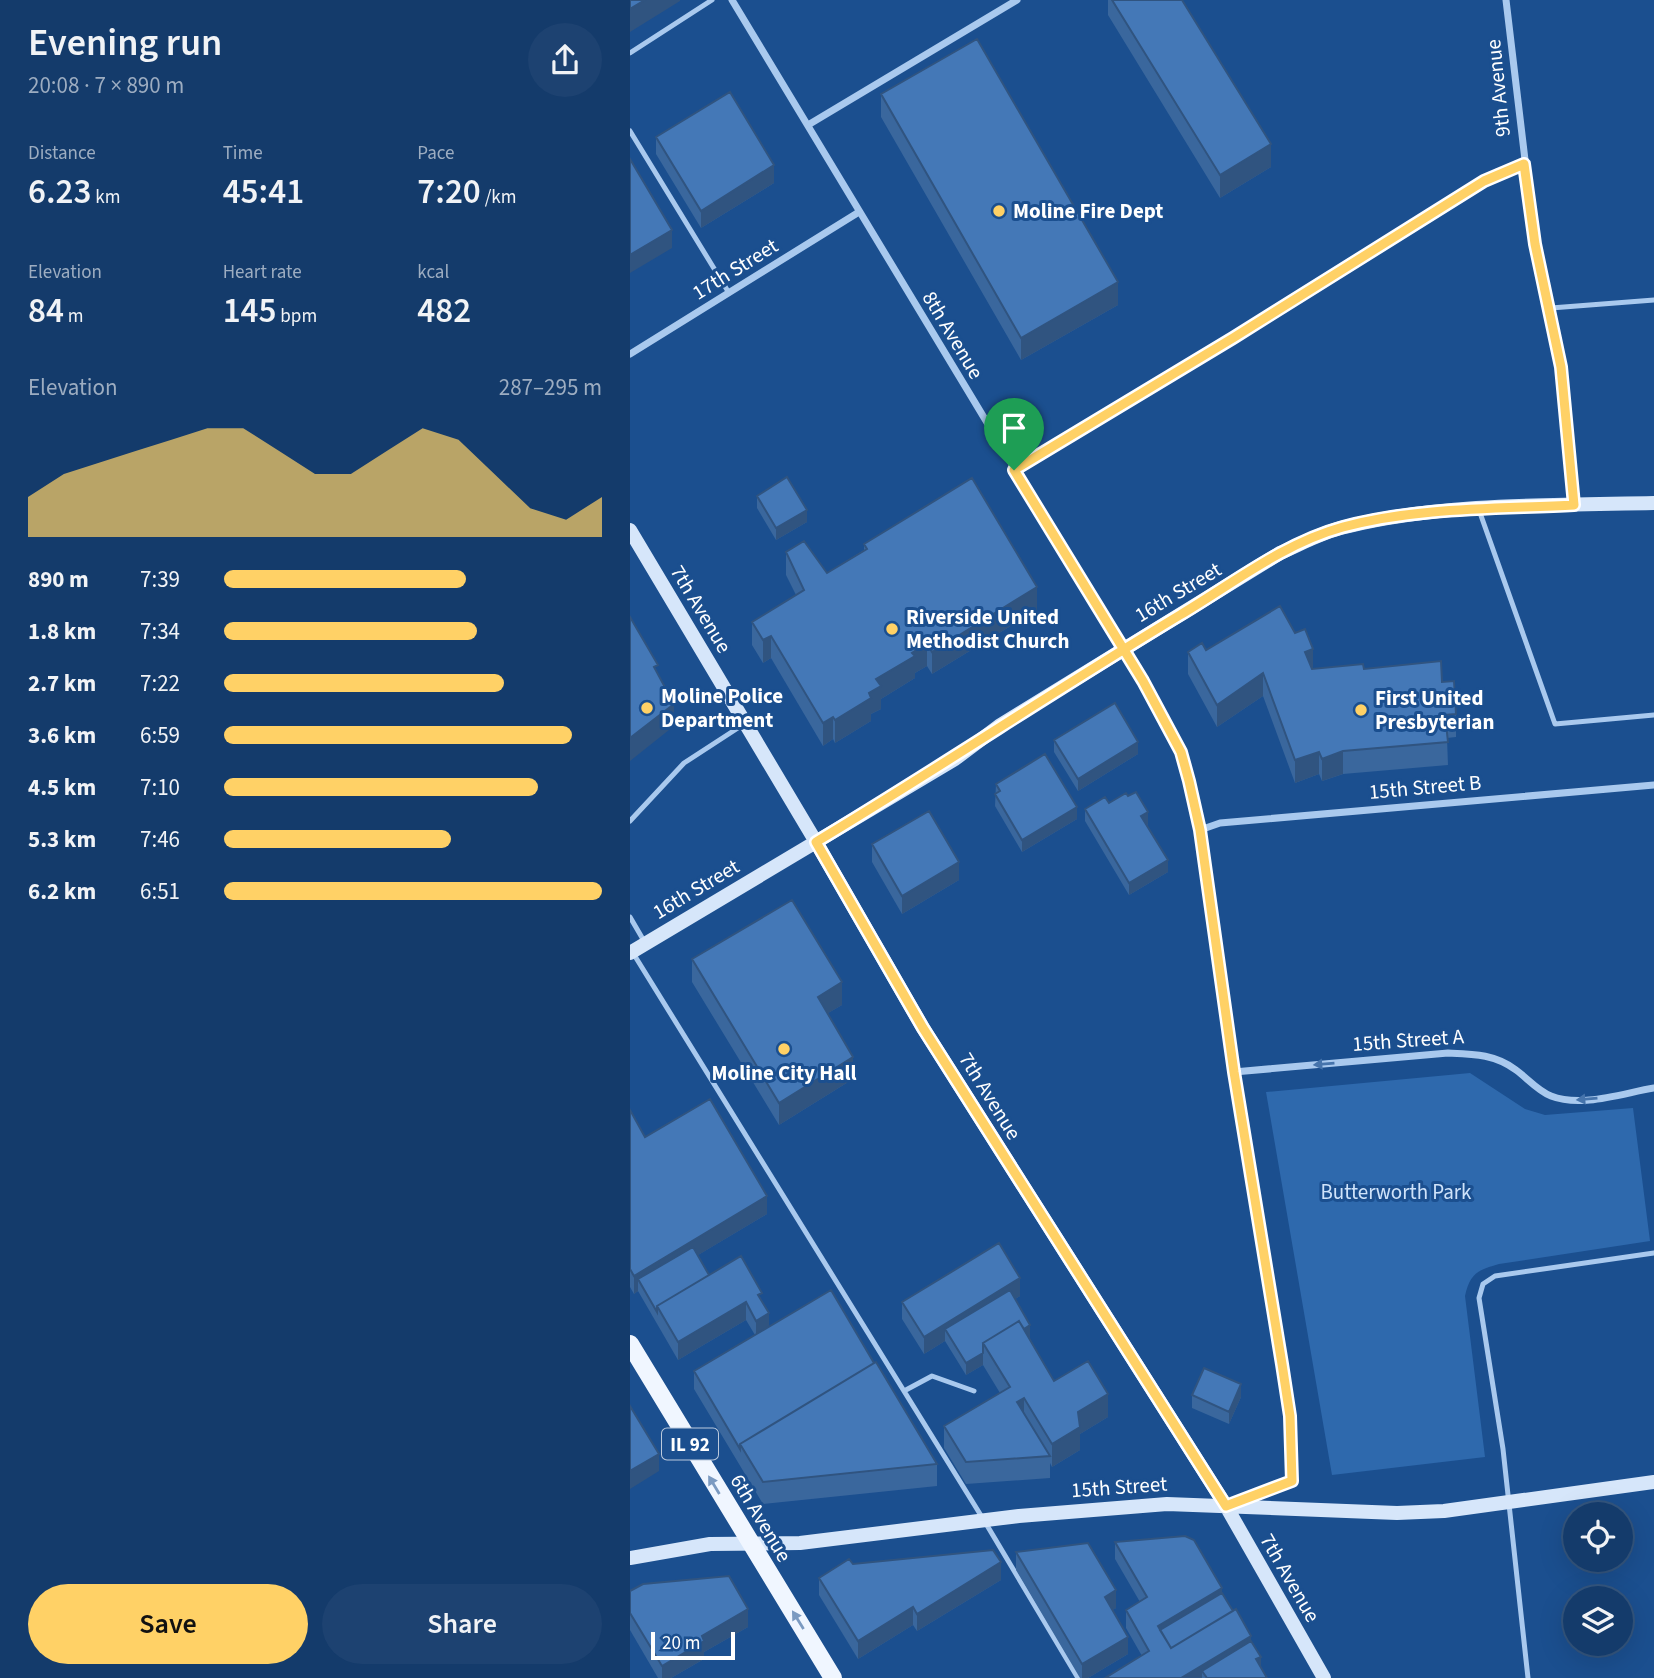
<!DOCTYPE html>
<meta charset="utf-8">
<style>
:root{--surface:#143b6b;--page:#1d4271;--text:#f1f3f6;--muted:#9dadc1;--line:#33557e;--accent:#ffd166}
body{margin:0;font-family:"Source Sans 3",sans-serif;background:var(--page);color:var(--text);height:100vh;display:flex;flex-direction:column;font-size:26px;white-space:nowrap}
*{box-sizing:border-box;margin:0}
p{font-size:23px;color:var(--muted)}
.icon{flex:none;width:38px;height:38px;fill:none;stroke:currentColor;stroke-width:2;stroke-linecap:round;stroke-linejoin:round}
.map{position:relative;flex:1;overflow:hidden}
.sheet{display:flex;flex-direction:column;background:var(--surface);width:630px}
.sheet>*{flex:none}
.buttons{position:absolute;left:933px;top:1502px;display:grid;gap:14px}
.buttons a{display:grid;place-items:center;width:70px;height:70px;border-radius:50%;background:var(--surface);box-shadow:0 7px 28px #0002,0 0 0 2px var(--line);font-size:35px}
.scale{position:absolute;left:21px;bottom:18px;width:84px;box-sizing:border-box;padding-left:7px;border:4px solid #fff;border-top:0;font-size:19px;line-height:24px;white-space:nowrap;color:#fff;-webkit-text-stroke:5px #1b4f8f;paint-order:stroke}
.pin{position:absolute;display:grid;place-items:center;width:60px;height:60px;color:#fff;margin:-72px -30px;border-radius:50% 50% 50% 0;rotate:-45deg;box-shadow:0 0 7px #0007}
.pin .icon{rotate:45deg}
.round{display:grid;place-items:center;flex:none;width:74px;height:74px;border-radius:37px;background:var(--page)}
.head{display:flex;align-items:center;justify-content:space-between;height:119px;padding:0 28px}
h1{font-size:38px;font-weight:600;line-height:52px}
.metrics{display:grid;grid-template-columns:repeat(3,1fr);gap:10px;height:119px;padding:7px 28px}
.metrics div{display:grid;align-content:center}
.metrics b{font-size:35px;font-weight:600}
.metrics small{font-size:19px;font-weight:400}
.metrics p{font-size:19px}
.chart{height:196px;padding:14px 28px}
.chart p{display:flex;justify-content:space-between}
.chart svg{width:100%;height:126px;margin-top:7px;fill:var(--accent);opacity:.7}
.cta{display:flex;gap:14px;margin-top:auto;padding:14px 28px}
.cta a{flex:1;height:80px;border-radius:42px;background:var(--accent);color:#111;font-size:28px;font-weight:600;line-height:80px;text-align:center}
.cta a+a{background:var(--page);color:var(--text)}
ul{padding:0 28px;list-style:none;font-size:23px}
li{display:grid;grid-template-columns:112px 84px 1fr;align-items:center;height:52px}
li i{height:18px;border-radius:9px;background:var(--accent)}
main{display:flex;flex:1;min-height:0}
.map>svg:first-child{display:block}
.green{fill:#2e69ad}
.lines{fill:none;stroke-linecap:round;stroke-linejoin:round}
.lane{stroke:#a9c9ee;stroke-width:5}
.street{stroke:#a9c9ee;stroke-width:7}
.secondary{stroke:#d6e6fa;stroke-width:14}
.primary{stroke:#f0f6ff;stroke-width:18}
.wall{fill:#3a679d}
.shaded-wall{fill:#305480}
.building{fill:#4478b7;stroke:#305480;stroke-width:2}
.oneway{fill:#4674ac}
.oneway2{fill:#7b9ac1}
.route-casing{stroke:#fff;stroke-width:14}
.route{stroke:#ffd166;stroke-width:9}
.poi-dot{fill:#ffd166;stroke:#1b4f8f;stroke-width:2.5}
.labels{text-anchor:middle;stroke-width:6;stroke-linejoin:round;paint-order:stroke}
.shield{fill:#1b4f8f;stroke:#bbcadd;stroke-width:2}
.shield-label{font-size:19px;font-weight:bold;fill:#fff}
.street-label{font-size:21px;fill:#fff;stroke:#1b4f8f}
.poi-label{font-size:21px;font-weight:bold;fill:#fff;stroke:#1b4f8f;text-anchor:start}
.park-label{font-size:21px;fill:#cfe3fa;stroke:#1b4f8f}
</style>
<main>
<section class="sheet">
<div class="head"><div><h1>Evening run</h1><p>20:08 · 7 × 890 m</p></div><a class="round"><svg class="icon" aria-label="share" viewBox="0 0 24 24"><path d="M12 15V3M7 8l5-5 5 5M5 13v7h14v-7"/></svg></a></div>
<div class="metrics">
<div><p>Distance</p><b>6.23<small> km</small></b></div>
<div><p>Time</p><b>45:41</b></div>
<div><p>Pace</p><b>7:20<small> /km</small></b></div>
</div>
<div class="metrics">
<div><p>Elevation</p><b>84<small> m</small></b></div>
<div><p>Heart rate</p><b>145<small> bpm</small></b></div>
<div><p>kcal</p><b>482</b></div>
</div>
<div class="chart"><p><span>Elevation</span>287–295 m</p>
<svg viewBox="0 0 160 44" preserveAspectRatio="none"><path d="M0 44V30L10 22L20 18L30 14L40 10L50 6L60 6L70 14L80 22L90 22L100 14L110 6L120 10L130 22L140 34L150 38L160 30V44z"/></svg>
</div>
<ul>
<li><b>890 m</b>7:39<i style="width:64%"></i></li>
<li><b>1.8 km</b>7:34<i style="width:67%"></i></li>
<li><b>2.7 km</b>7:22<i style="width:74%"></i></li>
<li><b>3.6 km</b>6:59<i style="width:92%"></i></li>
<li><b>4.5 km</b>7:10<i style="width:83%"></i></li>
<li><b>5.3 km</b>7:46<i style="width:60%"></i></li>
<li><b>6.2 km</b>6:51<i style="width:100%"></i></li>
</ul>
<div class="cta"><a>Save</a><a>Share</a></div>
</section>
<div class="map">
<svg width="1024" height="1678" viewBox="0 0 1024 1678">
<rect width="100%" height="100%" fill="#1b4f8f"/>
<path class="green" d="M840,1073L895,1109L915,1115L1003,1108L1020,1241L869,1264C848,1270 840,1273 835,1296L855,1457L702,1475L636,1092Z"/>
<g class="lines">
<path class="lane" d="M0,53L82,0
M0,131L99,293
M921,308L1024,300
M384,470L603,338L854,181L894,164
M849,510L925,724L1024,715
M0,821L54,763L114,724
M0,917L14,941
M3,953L355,1522L448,1678
M274,1391L302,1376L344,1391
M898,1678L873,1449L849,1298L853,1284L865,1276L1024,1253"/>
<path class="street" d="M102,0L513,681L551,752L570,830L604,1072L652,1364L660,1416L662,1481L603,1503
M876,0L905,244L931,367L944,505
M178,125L387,0
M0,354L229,212
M570,830L590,823L1024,785
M604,1072L818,1053C843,1054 865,1054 886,1070C897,1078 908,1091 921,1096C952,1108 993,1093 1024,1088"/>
<path class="secondary" d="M0,530L186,842L293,1028L596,1506L694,1678
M0,953L325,759L369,726L650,553C671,544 692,532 715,527C810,503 926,505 1024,503
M0,1558L80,1544L170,1543L389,1516L537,1504L767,1513L814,1511L1024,1482"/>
<path class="primary" d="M0,1344L203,1678"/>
</g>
<path class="wall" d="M478,0H552L641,167L590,198L478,15Z
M251,94L488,305L391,360L251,117Z
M26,137L144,183L71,228L26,154Z
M127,496L177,522L146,540L127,508Z
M234,544L407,610L302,674L297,666L285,673V678L251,699V709L241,714V721L205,743L203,739L193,746L141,658L133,663L122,645V622L166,595L156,575V552L197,573L234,550Z
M576,650L683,669H734L812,682L826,714V737L817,738L818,765L713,774L692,781L689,774L665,783L633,696L587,727L558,674V652Z
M424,740L508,754L448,791L424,752Z
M366,784L447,819L392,852L365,806Z
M498,796L518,824L517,825L538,872L499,895L455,821V809L479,803Z
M242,844L329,880L272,914L242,862Z
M62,959L212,1005L198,1013L223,1079L149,1125L62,982Z
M0,1110L15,1137L137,1214L68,1255L79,1275L132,1302L139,1326L244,1363L307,1464V1486L133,1504L64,1389V1371L125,1335L116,1320L48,1360L8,1291L4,1294L0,1287Z
M390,1296L385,1299L400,1337L399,1338L424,1381L478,1417L450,1434V1450L422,1467L420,1463V1478L336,1484L314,1448V1426L370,1393L353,1365L336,1375L315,1341L294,1354L272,1319V1302Z
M562,1395L611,1397L599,1424L562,1408Z
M485,1542L592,1593L621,1641L631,1667L637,1678H475L512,1656L496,1628V1610L510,1602L485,1559Z
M386,1552L486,1608L482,1610L498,1654L458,1678H450L386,1570Z
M223,1564L371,1580L287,1631L283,1625L228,1659L189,1595V1578Z
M0,1591L118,1627L74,1652V1659L41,1678H28L0,1630Z"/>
<path class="shaded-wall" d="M15,0H50V1L0,32V9Z
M641,144V167L590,198V175Z
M144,165V183L71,228V211Z
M42,230V248L0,273V255Z
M488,282V305L391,360V338Z
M177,510V522L146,540V528Z
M407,587V610L302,674V652Z
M141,636V658L133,663V640Z
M297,643V666L285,673V678L251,699V709L241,714V721L205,743V720L239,693L246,679L282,653Z
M683,649V672L675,652Z
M633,673V696L587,727V705Z
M44,704V726L0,761V738Z
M203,717V739L193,746V723Z
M508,742V754L448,791V779Z
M713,751V774L692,781V759Z
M689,752V774L665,783V760Z
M447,807V819L392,852V840Z
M518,812V824L511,828V816Z
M538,860V872L499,895V883Z
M329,862V880L272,914V896Z
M212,982V1005L188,1019V997Z
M223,1057V1079L149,1125V1103Z
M137,1196V1214L13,1288L8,1279V1291L4,1294V1276Z
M390,1278V1296L321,1338L315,1329V1341L294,1354V1337Z
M116,1302V1320L48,1360V1342Z
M139,1313V1331L126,1338V1321Z
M400,1325V1337L363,1359L358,1350Z
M353,1353V1365L336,1375V1363Z
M611,1384V1397L599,1424V1412Z
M478,1394V1417L450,1434V1450L422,1467V1444L448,1412Z
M394,1398V1420L387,1402Z
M29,1454V1471L0,1489V1471Z
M371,1562V1580L287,1631V1614Z
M592,1588V1605L533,1640L528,1626Z
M486,1590V1608L475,1615V1597Z
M283,1607V1625L228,1659V1641Z
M118,1609V1627L74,1652V1659L41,1678H32V1666L72,1636Z
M621,1636V1653L572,1671V1678H551Z
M498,1637V1654L458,1678H452V1664Z
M631,1657V1669L626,1659Z"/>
<path class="building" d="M0,0H15L0,9Z
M482,0H552L641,144L590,175Z
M347,39L488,282L391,338L251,94Z
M100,92L144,165L71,211L26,137Z
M0,159L42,230L0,255Z
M157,477L177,510L146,528L127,496Z
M342,478L407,587L302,652L297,643L282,653L285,656L246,679L251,686L239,693L241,698L205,720L203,717L193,723L141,636L133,640L122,622L174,590L156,552L174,541L197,573L237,549L234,544Z
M650,606L665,633L675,629L683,649L675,652L682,669L733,664L734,669L811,661L812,682L824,681L826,714L815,715L818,742L713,751L692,759L689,752L665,760L633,673L587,705L558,652L572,643L576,650Z
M0,617L28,665L24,667L44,704L0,738Z
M485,703L508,742L448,779L424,740Z
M415,754L447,807L392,840L365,794L370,791L366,784Z
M506,792L518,812L511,816L538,860L499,883L455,809L475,797L479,803L496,793L498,796Z
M299,811L329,862L272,896L242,844Z
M162,900L212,982L188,997L223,1057L149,1103L62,959Z
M80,1099L137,1196L4,1276L0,1269V1110L15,1137Z
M369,1243L390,1278L294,1337L272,1302Z
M63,1247L79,1275L27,1306V1312L8,1279Z
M111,1256L132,1293L128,1295L139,1313L126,1321L116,1302L48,1342L27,1306Z
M201,1290L244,1363L110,1444V1449L64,1371Z
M380,1290L400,1325L394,1329L389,1321L353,1343V1353L336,1363L315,1329Z
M389,1321L424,1381L458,1361L478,1394L448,1412L450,1427L422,1444L394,1398L387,1402L420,1456L336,1462L314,1426L380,1387L353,1343Z
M246,1362L307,1464L133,1482L110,1444Z
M574,1368L611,1384L599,1412L562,1395Z
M0,1406L29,1454L0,1471Z
M555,1536L564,1540L592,1588L528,1626L541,1648L606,1609L621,1636L551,1678H475L519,1651L496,1610L517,1597L485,1542Z
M458,1543L486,1590L475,1597L498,1637L452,1664L386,1552Z
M363,1550L371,1562L287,1614L283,1607L228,1641L189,1578L219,1559L223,1564Z
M99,1576L118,1609L72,1636L74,1641L32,1666L0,1613V1591L13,1584Z
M592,1593L603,1611L541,1648L530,1630Z
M621,1641L631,1657L626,1659L637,1678H577L572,1671Z"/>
<defs><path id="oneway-solid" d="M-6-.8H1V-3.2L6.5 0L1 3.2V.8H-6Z" transform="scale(1.75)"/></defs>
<g class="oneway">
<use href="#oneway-solid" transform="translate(694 1064) rotate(175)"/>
<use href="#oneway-solid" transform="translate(957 1099) rotate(175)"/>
</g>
<g class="oneway2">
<use href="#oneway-solid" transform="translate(84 1485) rotate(-121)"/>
<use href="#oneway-solid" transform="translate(168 1620) rotate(-122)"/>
</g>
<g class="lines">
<g class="route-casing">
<path id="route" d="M384,470L513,681L551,752L559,781L570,830L604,1072L652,1364L660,1416L662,1481L596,1506L293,1028L186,842C309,768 427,689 550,615C602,584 654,543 713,527C787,507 868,509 944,505L931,367L905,244L894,164L854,181L603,338L384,470"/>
</g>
<use href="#route" class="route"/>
</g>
<g class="poi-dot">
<circle cx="369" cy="211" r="7"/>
<circle cx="262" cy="629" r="7"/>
<circle cx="17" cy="708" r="7"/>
<circle cx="731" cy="710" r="7"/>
<circle cx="154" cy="1049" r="7"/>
</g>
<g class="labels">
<rect class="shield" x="32" y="1428.5" width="56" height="31" rx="5"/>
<g class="shield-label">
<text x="60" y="1451">IL 92</text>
</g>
<g class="street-label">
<text transform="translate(868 88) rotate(-96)" y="7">9th Avenue</text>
<text transform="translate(105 269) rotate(-32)" y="7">17th Street</text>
<text transform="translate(323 335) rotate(59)" y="7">8th Avenue</text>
<text transform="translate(548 592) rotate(-31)" y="7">16th Street</text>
<text transform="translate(71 609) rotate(59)" y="7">7th Avenue</text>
<text transform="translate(795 787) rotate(-5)" y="7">15th Street B</text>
<text transform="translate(66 889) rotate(-31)" y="7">16th Street</text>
<text transform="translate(778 1040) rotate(-4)" y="7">15th Street A</text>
<text transform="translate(360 1096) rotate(58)" y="7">7th Avenue</text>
<text transform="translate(489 1487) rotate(-4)" y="7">15th Street</text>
<text transform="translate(131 1518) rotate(59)" y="7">6th Avenue</text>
<text transform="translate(660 1578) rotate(60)" y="7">7th Avenue</text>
</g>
<g class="poi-label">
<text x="383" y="218">Moline Fire Dept</text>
<text x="276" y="624">Riverside United<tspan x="276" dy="24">Methodist Church</tspan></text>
<text x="31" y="703">Moline Police<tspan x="31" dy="24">Department</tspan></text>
<text x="745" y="705">First United<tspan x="745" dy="24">Presbyterian</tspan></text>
<text x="154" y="1080" text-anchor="middle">Moline City Hall</text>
</g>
<g class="park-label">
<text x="766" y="1199">Butterworth Park</text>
</g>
</g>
</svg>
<div class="buttons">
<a><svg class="icon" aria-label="locate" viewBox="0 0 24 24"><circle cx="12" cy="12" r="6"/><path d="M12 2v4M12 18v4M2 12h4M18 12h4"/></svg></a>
<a><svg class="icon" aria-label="layers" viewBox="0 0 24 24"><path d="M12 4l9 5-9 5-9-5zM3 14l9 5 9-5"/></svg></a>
</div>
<div class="scale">20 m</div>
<div class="pin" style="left:384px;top:470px;background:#1e9e55"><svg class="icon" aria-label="arrive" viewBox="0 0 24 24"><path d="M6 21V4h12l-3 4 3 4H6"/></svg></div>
</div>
</main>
